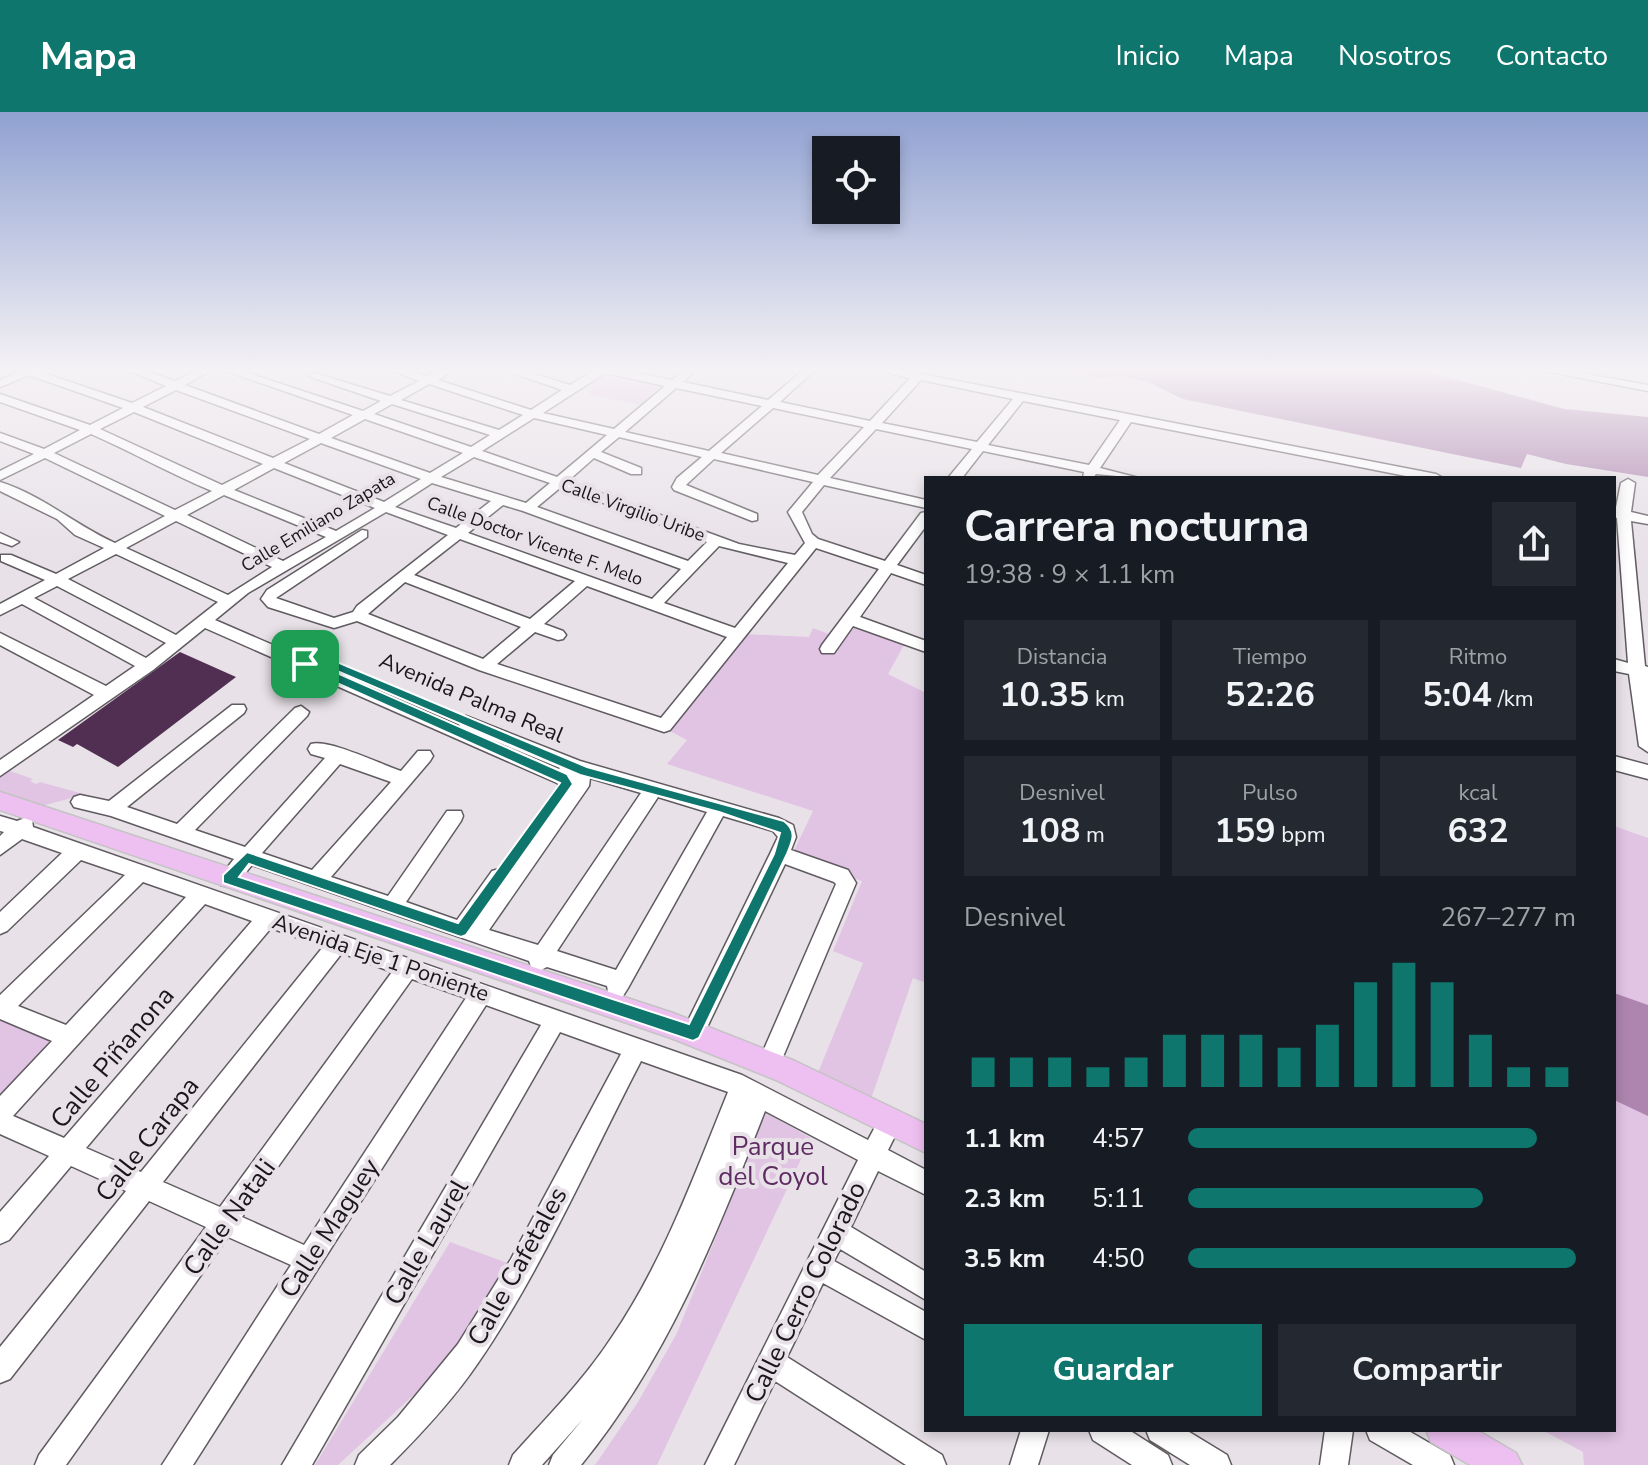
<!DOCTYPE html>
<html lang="es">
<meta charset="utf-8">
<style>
:root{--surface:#171b24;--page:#242831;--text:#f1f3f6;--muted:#9ea1a6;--accent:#0f766e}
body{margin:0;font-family:"Nunito Sans",sans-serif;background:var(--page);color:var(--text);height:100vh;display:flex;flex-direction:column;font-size:30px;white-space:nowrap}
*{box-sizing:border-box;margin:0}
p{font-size:26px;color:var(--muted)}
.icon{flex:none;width:44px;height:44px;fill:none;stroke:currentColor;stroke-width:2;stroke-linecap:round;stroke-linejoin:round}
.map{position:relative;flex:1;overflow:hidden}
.sheet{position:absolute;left:924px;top:364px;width:692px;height:956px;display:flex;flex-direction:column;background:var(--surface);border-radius:0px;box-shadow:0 4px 12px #0003}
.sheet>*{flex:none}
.controls{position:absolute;left:812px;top:24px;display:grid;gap:16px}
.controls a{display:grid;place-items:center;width:88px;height:88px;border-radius:0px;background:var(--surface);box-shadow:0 4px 12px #0003;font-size:40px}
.pin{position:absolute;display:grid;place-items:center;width:68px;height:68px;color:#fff;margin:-34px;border-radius:16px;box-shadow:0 4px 12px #0006}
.round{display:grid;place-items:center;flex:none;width:84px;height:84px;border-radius:0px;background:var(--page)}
.headline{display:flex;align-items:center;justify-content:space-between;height:136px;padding:0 40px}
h1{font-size:44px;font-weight:700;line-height:60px}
.metrics{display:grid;grid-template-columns:repeat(3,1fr);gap:12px;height:136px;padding:8px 40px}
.metrics div{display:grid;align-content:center;border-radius:0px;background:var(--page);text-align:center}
.metrics b{font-size:34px;font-weight:700}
.metrics small{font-size:22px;font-weight:400}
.metrics p{font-size:22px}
.chart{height:224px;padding:16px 40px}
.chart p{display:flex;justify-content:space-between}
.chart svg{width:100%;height:144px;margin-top:8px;stroke:var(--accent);stroke-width:6}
.primary-button{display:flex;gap:16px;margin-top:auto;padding:16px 40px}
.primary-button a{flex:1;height:92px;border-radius:0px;background:var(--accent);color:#fff;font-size:32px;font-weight:700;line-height:92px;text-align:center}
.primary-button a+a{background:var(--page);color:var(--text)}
ul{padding:0 40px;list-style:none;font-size:26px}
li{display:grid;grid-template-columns:128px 96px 1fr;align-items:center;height:60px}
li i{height:20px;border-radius:10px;background:var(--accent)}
header{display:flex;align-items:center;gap:48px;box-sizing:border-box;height:112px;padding:0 40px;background:var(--accent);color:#fff}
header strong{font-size:38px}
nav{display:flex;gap:44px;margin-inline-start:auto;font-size:28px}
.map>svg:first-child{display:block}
.green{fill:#e1c3e3}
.water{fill:#ad85af}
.building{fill:#512f53}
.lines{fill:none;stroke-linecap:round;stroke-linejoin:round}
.minor-casing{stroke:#605b60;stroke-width:3}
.major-casing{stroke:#c3c3c3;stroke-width:3}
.minor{fill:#fff;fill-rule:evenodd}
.major{fill:#eec0f1;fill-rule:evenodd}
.route{fill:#0f766e;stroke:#fff;stroke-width:2;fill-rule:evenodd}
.labels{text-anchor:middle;stroke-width:8;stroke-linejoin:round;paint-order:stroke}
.far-street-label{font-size:18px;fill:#191719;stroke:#e8e2e8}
.street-label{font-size:22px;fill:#191719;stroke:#e8e2e8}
.near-street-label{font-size:26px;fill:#191719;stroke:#e8e2e8}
.near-park-label{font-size:26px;fill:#5e2c62;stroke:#e8e2e8}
</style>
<header>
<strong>Mapa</strong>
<nav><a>Inicio</a><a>Mapa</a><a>Nosotros</a><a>Contacto</a></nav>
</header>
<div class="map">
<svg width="1648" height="1353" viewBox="0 0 1648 1353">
<rect width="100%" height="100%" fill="#e8e2e8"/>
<path class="green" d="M603,261L660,274L640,293L588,282L595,275L588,273Z
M813,516L842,527L853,516L904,533L888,562L926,581V871L913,866L871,987L817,963L863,851L833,839L862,769L790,747L813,699L667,652L687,628L670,619L744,522L809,525Z
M10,659L33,667L30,669L36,672L40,670L87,683L81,687L75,685L42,694L0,679V666Z
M1614,714L1648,726V1353H1584L1583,1340L1542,1318H1614Z
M0,904L55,927L0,985Z
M766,1001L811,1026L657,1353H595L638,1290L677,1221Z
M450,1130L510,1152L460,1240L338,1353H315Z"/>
<path class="water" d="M1058,256H1414L1564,297L1648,305V365L1566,352L1527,342L1521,356L1183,287L1148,270L1120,264L1097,266Z
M1614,881L1648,893V1004L1614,988Z"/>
<path class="building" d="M180,540L236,565L118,655L77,632L73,635L58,628Z"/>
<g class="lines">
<g class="minor-casing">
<path id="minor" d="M14,256H39L38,259L132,291L166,274L122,256H137L175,269L202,256H215L185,273L319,322L353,303L217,256H233L363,299L381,289L308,264L314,261L390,284L419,269L386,256H401L427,264L443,256H456L438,268L531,298L562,278L499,256H515L570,273L593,259L591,256H611L672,268L687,256H698L683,270L768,288L806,256H817L780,290L870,309L910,266L869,256H891L1436,362L1443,366H1416L1131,310L1100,356L1139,366L1096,362L1093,366H1083L1084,360L983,339L962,366H948L972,337L876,317L830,366L926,388V396L824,373L802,400L812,422L818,427L885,449L921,401L926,400V414L897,453L926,463V473L891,461L860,505L926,529V540L853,514L834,541H822L820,537L822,533L879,457L816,436L670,618L664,620L479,558L357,509L334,516L268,495L261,487L267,478L362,418L367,419V425L276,486L334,506L353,500L357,494L448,423L386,400L248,481L215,508L460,614L458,610L460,606L466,604L580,649L779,706L793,713L796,725L791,738L848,758L856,771L777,959L769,962L761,959L758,951L836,772L834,770L785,752L701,928L693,931L685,928L682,921L770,742L778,725L773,719L723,704L628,876L623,884L616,887L609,884L607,874L547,855L539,859L532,857L529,849L252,753C243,763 236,778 221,773L218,767L234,747L111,704L74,695L71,690L74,685L80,683L109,689L232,593H244L246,597L244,601L127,695L177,712L295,596L301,594L309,600L307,604L195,718L245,735L325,646L311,642L308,637L311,632C329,627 380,652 401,659L418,639H430L433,644L430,649L331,765L388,784L447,699H461L463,704L461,709L406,790L457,808L492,759L499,757L507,761L566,679L557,671L205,516L153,558L0,664V648L94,583L0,533V521L106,574L135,554L22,492L0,503V492L45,468L1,449V443H11L56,462L104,436L75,423L57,407L0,379V370C42,383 75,413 115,431L165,404L45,346L0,368V359L34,342L0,329V321L44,337L80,318L0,290V282L90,313L123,296L29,263L0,275V268L19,260ZM605,261L665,274L614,317L543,301ZM921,268L1013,287L977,330L882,311ZM429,272L523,303L499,318L401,288ZM676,276L762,294L709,339L625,320ZM176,278L310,327L273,346L143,295ZM1023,289L1120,308L1089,353L988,333ZM392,292L490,323L471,335L374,302ZM773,296L864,315L818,363L721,341ZM134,300L263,352L222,373L100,317ZM534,306L607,323L557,365L482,339ZM365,307L463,341L430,361L331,326ZM91,322C132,340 171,362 212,379L175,398L54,341ZM619,325L702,345L677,366L672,375L674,378L752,409L757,408V402L686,373L688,371L714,347L813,370L788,400L805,431L795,443L739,432L568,369L594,346L631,362H641V356L601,340ZM321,331L421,367L384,390L284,351ZM474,345L550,371L526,391L441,365ZM274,356L375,396L336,419L234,378ZM432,371L491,389L456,416L395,395ZM561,375L707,430L688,449L537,395ZM224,383L326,425L283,449L187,403ZM503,393L523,399L681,457L652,487L468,421ZM176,409L272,455L228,483L126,436ZM460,427L575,469L530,507L414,463ZM719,434L788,451L735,516L664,491ZM116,442L218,490L176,523L68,467ZM405,470L521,515L483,547L368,502ZM57,474L166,531L146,546L34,486ZM587,474L727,525L661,606L497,552L535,520L558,528L563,527L566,523L563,519L544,512ZM490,627L560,656L559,657ZM340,652L391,670L312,758L262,741ZM590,666L641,681L538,833L489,818L589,674ZM658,685L707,700L616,858L557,839Z
M1529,256H1553L1648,273V279Z
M1636,256H1648V261Z
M1628,367L1635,371L1631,400L1648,404V412L1631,409L1645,554L1648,555V640L1639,634L1629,562L1614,559V547L1628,551L1617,406L1614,405L1621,371Z
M0,421L19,430L12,434L0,430Z
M1614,644L1648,653V667L1614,658Z
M0,704L17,709L25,706L32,708L33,715L742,963L868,1028L883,1000L891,996L899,1000L903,1008L888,1038L926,1058V1083L878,1059L851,1115L926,1160V1188L840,1137L834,1149L926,1200V1228L823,1171L787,1245L942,1343L946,1353H906L775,1269L734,1353H705L858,1048L765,999C716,1124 667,1248 581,1353H549L553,1343L583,1307L542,1353H509L513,1343C547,1305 584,1268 612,1225C663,1150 694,1064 728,980L641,949C590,1047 540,1161 478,1251C453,1288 421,1322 390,1353H355L359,1343L398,1305L458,1232L511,1147L621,942L560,920L312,1353H282L541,913L486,893L193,1353H162L291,1153L228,1125L66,1353H35L39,1343L206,1115L149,1089L10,1267L0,1271V1235L126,1079L71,1054L9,1128L0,1132V1100L49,1044L0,1022V984L52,929L0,907V883L125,763L81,748L7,819L0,822V800L62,741L22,727L0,743V724L4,720L0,719ZM143,770L186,785L66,913L18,894ZM205,792L252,809L64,1026L13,1004ZM271,816L323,835L141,1060L86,1036ZM342,841L392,860L220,1095L163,1070ZM412,867L466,886L304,1133L242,1105Z
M1021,1318H1049L1038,1353H1010Z
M1089,1318H1129L1168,1343L1172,1353H1132L1093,1328Z
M1146,1318H1186L1227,1343L1231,1353H1190L1150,1328Z
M1325,1318H1353L1348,1353H1320Z
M1366,1318H1407L1450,1343L1454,1353H1413L1370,1328Z"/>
</g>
<g class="major-casing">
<path id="major" d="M0,680L673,901L795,949L926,1012V1041L776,968L671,926L0,698Z
M1426,1318H1477L1516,1341L1522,1353H1470L1431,1330Z"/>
</g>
<use href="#minor" class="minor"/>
<use href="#major" class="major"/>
</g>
<linearGradient id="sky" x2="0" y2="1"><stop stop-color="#90a1d1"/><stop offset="0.58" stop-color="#f5f2f5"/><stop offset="1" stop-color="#f5f2f5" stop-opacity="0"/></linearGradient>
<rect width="1648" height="445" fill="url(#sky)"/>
<path class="route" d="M310,542H318L587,655L784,709C797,719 793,728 787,742L699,926L693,929L223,771V763L247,740L458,811L560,671L301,555V549ZM316,550L580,663L719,700L780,721L774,742L689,912L239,765L249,752L461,825L466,823L573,672L567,662L314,551Z"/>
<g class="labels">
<g class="far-street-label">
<text transform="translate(633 398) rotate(20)" y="6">Calle Virgilio Uribe</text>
<text transform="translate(318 410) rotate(-31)" y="6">Calle Emiliano Zapata</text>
<text transform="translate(535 429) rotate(20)" y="6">Calle Doctor Vicente F. Melo</text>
</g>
<g class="street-label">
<text transform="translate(472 585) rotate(23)" y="8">Avenida Palma Real</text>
<text transform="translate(381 845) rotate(19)" y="8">Avenida Eje 1 Poniente</text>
</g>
<g class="near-street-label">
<text transform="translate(112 945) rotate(-50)" y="9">Calle Piñanona</text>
<text transform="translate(147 1027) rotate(-52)" y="9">Calle Carapa</text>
<text transform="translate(229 1105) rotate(-54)" y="9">Calle Natali</text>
<text transform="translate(329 1116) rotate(-57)" y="9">Calle Maguey</text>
<text transform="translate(426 1130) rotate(-60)" y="9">Calle Laurel</text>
<text transform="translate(517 1154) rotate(-61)" y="9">Calle Cafetales</text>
<text transform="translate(805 1180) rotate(-64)" y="9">Calle Cerro Colorado</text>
</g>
<g class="near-park-label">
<text x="773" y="1043">Parque<tspan x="773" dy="30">del Coyol</tspan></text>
</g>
</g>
</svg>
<div class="controls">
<a><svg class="icon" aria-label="locate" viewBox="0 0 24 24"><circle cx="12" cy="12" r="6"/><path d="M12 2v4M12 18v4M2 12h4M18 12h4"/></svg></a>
</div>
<div class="pin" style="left:305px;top:552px;background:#1e9e55"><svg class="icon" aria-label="arrive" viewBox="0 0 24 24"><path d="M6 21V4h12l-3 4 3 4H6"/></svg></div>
<section class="sheet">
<div class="headline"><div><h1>Carrera nocturna</h1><p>19:38 · 9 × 1.1 km</p></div><a class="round"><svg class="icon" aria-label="share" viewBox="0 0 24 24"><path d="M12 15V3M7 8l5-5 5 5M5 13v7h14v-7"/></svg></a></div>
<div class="metrics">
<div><p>Distancia</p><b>10.35<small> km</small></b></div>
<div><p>Tiempo</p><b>52:26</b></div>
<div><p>Ritmo</p><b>5:04<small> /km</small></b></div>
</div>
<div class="metrics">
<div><p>Desnivel</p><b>108<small> m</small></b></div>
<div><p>Pulso</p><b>159<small> bpm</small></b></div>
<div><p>kcal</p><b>632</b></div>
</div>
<div class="chart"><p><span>Desnivel</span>267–277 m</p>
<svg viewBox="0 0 160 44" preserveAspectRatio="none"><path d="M5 44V35M15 44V35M25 44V35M35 44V38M45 44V35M55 44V28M65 44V28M75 44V28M85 44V32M95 44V25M105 44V12M115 44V6M125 44V12M135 44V28M145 44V38M155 44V38"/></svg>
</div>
<ul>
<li><b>1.1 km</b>4:57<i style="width:90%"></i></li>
<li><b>2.3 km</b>5:11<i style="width:76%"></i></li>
<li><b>3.5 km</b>4:50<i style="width:100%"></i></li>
</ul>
<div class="primary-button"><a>Guardar</a><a>Compartir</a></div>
</section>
</div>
